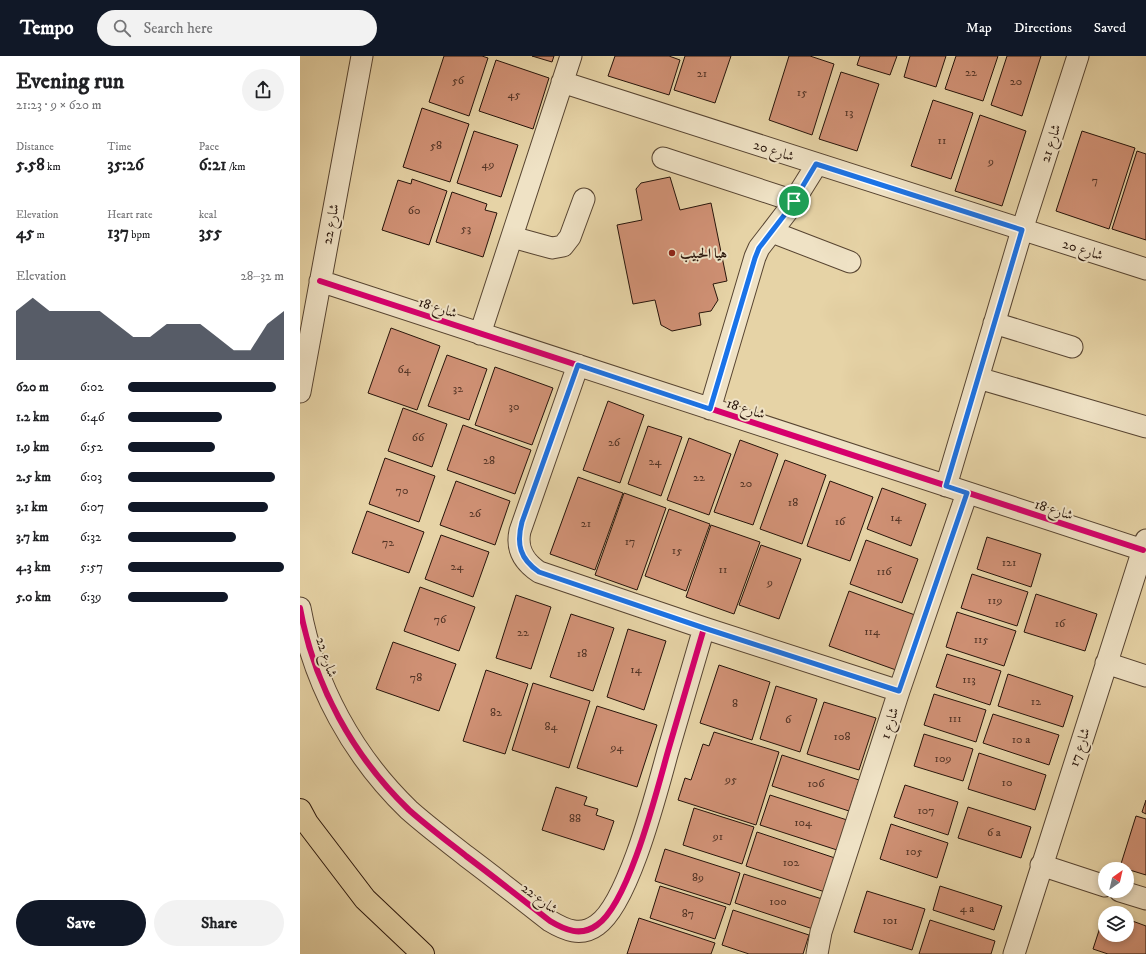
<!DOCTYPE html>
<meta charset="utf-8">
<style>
:root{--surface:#fff;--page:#f2f2f2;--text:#202124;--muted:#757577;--accent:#111827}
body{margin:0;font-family:"IM FELL DW Pica",Amiri,serif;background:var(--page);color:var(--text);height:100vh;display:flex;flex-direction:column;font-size:15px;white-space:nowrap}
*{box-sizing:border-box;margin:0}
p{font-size:13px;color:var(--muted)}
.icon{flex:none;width:22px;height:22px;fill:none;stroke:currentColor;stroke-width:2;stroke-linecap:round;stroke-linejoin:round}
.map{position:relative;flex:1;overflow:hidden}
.sheet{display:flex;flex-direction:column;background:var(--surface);width:300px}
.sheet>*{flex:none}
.needle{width:26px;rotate:34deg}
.controls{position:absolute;left:798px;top:806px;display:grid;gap:8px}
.controls a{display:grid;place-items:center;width:36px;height:36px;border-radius:50%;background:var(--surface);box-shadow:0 2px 6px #0003;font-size:20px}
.pin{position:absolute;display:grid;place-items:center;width:34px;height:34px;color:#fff;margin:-17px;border:2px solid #fff;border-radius:50%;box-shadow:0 1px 4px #0007}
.round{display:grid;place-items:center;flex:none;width:42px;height:42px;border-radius:21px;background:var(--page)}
.overview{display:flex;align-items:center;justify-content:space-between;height:68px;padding:0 16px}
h1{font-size:22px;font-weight:800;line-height:30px}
.stats{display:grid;grid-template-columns:repeat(3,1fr);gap:6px;height:68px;padding:4px 16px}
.stats div{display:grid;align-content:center}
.stats b{font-size:17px;font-weight:800}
.stats small{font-size:11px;font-weight:400}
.stats p{font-size:11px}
.chart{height:112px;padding:8px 16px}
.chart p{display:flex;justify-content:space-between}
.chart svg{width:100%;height:72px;margin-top:4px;fill:var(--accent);opacity:.7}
.button{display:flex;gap:8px;margin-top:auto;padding:8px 16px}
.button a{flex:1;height:46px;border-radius:24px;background:var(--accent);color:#fff;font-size:16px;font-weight:800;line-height:46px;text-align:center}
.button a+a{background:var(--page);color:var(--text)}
ul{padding:0 16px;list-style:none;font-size:13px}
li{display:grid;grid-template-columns:64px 48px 1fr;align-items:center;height:30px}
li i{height:10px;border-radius:5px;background:var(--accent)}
header{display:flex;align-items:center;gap:24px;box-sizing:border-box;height:56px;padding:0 20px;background:var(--accent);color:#fff}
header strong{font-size:19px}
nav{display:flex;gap:22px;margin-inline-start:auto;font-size:14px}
.search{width:280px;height:36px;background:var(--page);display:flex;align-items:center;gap:10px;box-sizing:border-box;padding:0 14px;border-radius:22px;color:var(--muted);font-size:15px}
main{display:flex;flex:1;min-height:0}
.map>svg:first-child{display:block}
.building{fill:#d09175;stroke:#27140a}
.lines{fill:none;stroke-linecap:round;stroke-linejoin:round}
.minor-casing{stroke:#574431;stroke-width:23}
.highway-casing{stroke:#27140a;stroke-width:24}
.minor{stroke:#efe2c5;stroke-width:21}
.highway{stroke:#e6d3a6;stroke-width:22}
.cycleway-casing{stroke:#efe2c5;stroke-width:8}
.cycleway{stroke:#d6006c;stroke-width:6}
.route-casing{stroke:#fff;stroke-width:8}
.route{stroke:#1a73e8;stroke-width:5}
.poi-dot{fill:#8f2418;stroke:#efe2c5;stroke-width:1.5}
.labels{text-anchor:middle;stroke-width:4;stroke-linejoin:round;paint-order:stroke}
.number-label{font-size:12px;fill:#513325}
.street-label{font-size:14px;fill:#27140a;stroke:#efe2c5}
.poi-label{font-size:14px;font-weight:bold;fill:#27140a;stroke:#efe2c5;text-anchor:start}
</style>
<header>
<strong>Tempo</strong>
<div class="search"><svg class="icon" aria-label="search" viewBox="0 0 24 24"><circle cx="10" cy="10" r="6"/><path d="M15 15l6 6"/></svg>Search here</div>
<nav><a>Map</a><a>Directions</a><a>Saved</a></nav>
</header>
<main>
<section class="sheet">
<div class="overview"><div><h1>Evening run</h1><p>21:23 · 9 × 620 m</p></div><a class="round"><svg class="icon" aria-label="share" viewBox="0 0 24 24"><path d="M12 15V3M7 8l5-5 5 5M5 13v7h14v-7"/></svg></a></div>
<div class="stats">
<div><p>Distance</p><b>5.58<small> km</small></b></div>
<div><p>Time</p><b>35:26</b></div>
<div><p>Pace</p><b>6:21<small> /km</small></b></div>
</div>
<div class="stats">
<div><p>Elevation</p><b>45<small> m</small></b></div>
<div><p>Heart rate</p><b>137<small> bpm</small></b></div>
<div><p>kcal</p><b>355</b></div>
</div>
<div class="chart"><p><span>Elevation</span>28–32 m</p>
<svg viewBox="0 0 160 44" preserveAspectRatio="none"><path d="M0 44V14L10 6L20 14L30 14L40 14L50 14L60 22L70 30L80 30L90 22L100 22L110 22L120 30L130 38L140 38L150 22L160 14V44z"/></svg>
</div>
<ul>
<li><b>620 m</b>6:02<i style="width:95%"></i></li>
<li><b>1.2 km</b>6:46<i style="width:60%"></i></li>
<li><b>1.9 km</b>6:52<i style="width:56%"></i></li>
<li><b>2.5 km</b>6:03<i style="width:94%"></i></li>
<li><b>3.1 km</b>6:07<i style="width:90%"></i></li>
<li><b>3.7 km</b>6:32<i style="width:69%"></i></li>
<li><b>4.3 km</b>5:57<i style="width:100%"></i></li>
<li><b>5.0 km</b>6:39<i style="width:64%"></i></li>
</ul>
<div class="button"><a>Save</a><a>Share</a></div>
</section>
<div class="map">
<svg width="846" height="898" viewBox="0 0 846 898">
<rect width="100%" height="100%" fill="#e6d3a6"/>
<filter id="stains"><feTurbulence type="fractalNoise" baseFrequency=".005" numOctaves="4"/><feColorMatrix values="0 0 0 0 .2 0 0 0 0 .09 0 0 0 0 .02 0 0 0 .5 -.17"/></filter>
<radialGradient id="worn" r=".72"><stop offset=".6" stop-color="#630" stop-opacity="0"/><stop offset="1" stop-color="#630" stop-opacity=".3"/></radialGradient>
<path class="building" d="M144,0H182L188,2L169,60L129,46Z
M232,0H254L252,6Z
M315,0H369L380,4L369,39L308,20Z
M385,0H431L415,47L374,34Z
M489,0H510L534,8L512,79L469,64Z
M560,0H597L590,19L557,9Z
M610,0H646L636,31L604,21Z
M656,0H698L683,45L645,33Z
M707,0H741L722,60L691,49Z
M196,4L249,22L233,73L179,55Z
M541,16L579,28L557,95L519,83Z
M633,44L673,57L651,123L611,110Z
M122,52L169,68L150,126L103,111Z
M680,59L726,75L702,150L655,135Z
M174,75L218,89L201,141L157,127Z
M782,75L835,92L809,173L756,155Z
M837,95L846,98V184L812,173Z
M370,121L380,154L411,147L427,225L413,228L418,244L411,255L399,257L401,269L372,275L361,269L355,244L333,248L317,169L342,164L336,133L341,127Z
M112,123L147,135L129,189L82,174L98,124L111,128Z
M152,136L187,148L185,154L197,157L183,201L136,186Z
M91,272L140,290L117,354L68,337Z
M147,299L187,313L169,364L128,350Z
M195,311L253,332L232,389L175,369Z
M308,345L344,359L320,427L283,414Z
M103,352L147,368L132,411L88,395Z
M163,369L231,394L215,438L147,414Z
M348,370L382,381L361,440L328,428Z
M389,382L431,398L409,459L367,444Z
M440,384L478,398L453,469L414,456Z
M85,402L135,420L119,466L69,448Z
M485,404L526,419L502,488L460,473Z
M278,421L323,437L295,514L250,498Z
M156,425L210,445L195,489L140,469Z
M530,425L573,441L550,505L507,490Z
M582,432L626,448L611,490L567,473Z
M324,437L366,452L337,534L295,519Z
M369,453L410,468L386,535L345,520Z
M67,455L124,476L109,517L52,497Z
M411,469L460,486L434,558L386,541Z
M141,479L189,496L173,541L125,523Z
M687,481L741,498L731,531L677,513Z
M566,484L618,503L602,547L550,528Z
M461,489L501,503L479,563L439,549Z
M672,518L728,536L717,570L661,552Z
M120,531L175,551L159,595L104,575Z
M549,535L615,559L596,614L529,590Z
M736,538L797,558L785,595L724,576Z
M216,539L251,551L231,613L196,602Z
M657,556L716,575L704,610L646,591Z
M271,558L314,572L293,635L250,621Z
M328,573L366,585L344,654L307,641Z
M93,586L156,608L139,655L76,633Z
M647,598L701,615L690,649L636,631Z
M419,609L470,626L452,684L400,667Z
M186,614L228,628L205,698L163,685Z
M708,618L773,640L763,671L698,650Z
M233,627L290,645L269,712L212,694Z
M476,630L517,643L500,696L460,683Z
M634,638L686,654L676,686L624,669Z
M524,646L576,662L559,714L507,698Z
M297,650L357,669L337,731L277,712Z
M693,658L759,679L749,709L683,687Z
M414,676L479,696L456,769L378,744L385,722L391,724L403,688L409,690Z
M624,678L673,693L663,725L614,710Z
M679,697L746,719L735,754L668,733Z
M482,699L559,724L549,755L472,730Z
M605,729L658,746L648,779L594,761Z
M256,731L287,741L284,749L298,753L296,759L314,765L304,794L242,774Z
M470,739L547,764L537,794L460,769Z
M846,744V758L842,756Z
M668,751L731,771L721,802L658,782Z
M394,752L454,771L442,808L383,789Z
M836,760L846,763V819L820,811Z
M591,768L648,787L637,822L580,803Z
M457,776L535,802L525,836L446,810Z
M365,793L440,817L430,849L355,825Z
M444,818L522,843L513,873L435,847Z
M360,830L426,851L415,883L350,862Z
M640,830L702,850L694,874L633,854Z
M567,835L625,853L612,894L554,876Z
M433,854L509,879L503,898H449L422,889Z
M805,856L808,857H805V879H827V863L846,870V898H808L793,893Z
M339,862L415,887L411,898H327Z
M630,864L695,885L691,898H619Z"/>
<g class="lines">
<g class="minor-casing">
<path id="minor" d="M262,26L846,213
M363,102L494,145
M472,176L550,206
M212,181L252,192L263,190L270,181L284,143
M20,225L843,494
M694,267L772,291
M180,278L271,0
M278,309L220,475C216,493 224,506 239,516L404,572L599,635
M678,322L846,371
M0,336L62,0
M410,353L455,201L459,192L489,153L517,108
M646,430L722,174L778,0
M0,552C14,629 53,700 109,754C127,770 147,785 166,800C194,821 222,843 250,865C265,874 281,881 297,869C329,847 357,734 368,695C380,654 392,613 404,572
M806,607L846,620
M741,809L805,830
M820,835L846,843
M517,898L521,876L599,635L667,437
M714,898L846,484"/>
</g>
<g class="highway-casing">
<path id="highway" d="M0,754L7,767L65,843L123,898"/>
</g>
<use href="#minor" class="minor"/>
<use href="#highway" class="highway"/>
<g class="cycleway-casing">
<path id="cycleway" d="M20,225L843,494
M0,552C14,629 53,700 109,754C127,770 147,785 166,800C194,821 222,843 250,865C265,874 281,881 297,869C329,847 357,734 368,695C380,654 392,613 404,572"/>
</g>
<use href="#cycleway" class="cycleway"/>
</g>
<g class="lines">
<g class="route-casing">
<path id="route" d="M516,108L722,174L646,430L667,437L599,635L404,572L239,516C220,503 216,488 222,466L278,309L410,353L455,202L459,192L489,153Z"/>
</g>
<use href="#route" class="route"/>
</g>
<circle class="poi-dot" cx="372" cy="197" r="4"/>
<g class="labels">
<g class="number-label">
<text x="671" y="20">22</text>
<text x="402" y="21">21</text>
<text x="158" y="28">56</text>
<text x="716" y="29">20</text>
<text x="502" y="40">15</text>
<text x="214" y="42">45</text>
<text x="549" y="60">13</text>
<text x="642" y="88">11</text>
<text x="136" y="93">58</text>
<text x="691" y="109">9</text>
<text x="188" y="112">49</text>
<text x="795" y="128">7</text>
<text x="114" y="158">60</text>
<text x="166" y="176">53</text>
<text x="104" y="317">64</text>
<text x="158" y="336">32</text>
<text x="214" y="354">30</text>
<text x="118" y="385">66</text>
<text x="314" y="390">26</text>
<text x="189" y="408">28</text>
<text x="355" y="409">24</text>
<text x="399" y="425">22</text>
<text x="446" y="431">20</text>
<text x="102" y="438">70</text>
<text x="493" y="450">18</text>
<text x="175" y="461">26</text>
<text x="596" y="465">14</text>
<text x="540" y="469">16</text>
<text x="286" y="471">21</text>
<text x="330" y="489">17</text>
<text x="88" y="490">72</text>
<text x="377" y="498">15</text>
<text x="709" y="510">121</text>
<text x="157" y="514">24</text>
<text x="423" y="517">11</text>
<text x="584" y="519">116</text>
<text x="470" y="530">9</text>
<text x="695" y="548">119</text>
<text x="140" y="567">76</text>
<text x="760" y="571">16</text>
<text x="572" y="579">114</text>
<text x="223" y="580">22</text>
<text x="681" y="587">115</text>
<text x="282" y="601">18</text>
<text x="336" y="617">14</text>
<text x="116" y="625">78</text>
<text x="669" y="627">113</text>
<text x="736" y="649">12</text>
<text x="435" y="651">8</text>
<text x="196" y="660">82</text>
<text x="655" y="666">111</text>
<text x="488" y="667">6</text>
<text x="251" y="674">84</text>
<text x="542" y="684">108</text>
<text x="721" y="687">10 a</text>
<text x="317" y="695">94</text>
<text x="643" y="706">109</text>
<text x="431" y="727">95</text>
<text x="707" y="730">10</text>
<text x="516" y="731">106</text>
<text x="626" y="758">107</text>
<text x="275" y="766">88</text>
<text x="503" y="770">104</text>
<text x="694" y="780">6 a</text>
<text x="418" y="784">91</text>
<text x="614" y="799">105</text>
<text x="491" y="810">102</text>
<text x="398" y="825">89</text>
<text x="478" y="849">100</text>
<text x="667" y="856">4 a</text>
<text x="388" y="861">87</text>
<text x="590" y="868">101</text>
</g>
<g class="street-label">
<text transform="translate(750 87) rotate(-72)" y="5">شارع 21</text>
<text transform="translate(474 94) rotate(18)" y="5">شارع 20</text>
<text transform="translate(30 168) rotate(-79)" y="5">شارع 22</text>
<text transform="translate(783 193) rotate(18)" y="5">شارع 20</text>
<text transform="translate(138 251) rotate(18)" y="5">شارع 18</text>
<text transform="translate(446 352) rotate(18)" y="5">شارع 18</text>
<text transform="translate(754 453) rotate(18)" y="5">شارع 18</text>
<text transform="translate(27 601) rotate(72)" y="5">شارع 22</text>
<text transform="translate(589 667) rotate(-72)" y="5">شارع 1</text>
<text transform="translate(779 691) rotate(-72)" y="5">شارع 17</text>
<text transform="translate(240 842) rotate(37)" y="5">شارع 22</text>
</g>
<g class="poi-label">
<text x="380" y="202">هيا الحبيب</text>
</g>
</g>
<rect width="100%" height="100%" filter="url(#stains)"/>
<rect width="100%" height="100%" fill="url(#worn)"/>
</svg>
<div class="controls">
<a><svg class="needle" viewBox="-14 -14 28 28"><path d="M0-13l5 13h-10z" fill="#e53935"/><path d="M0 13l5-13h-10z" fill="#757577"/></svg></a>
<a><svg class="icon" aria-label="layers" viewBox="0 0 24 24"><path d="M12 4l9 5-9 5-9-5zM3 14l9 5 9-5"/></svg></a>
</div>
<div class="pin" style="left:494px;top:145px;background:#1e9e55"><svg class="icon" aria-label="arrive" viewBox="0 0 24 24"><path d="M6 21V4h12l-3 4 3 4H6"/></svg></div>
</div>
</main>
